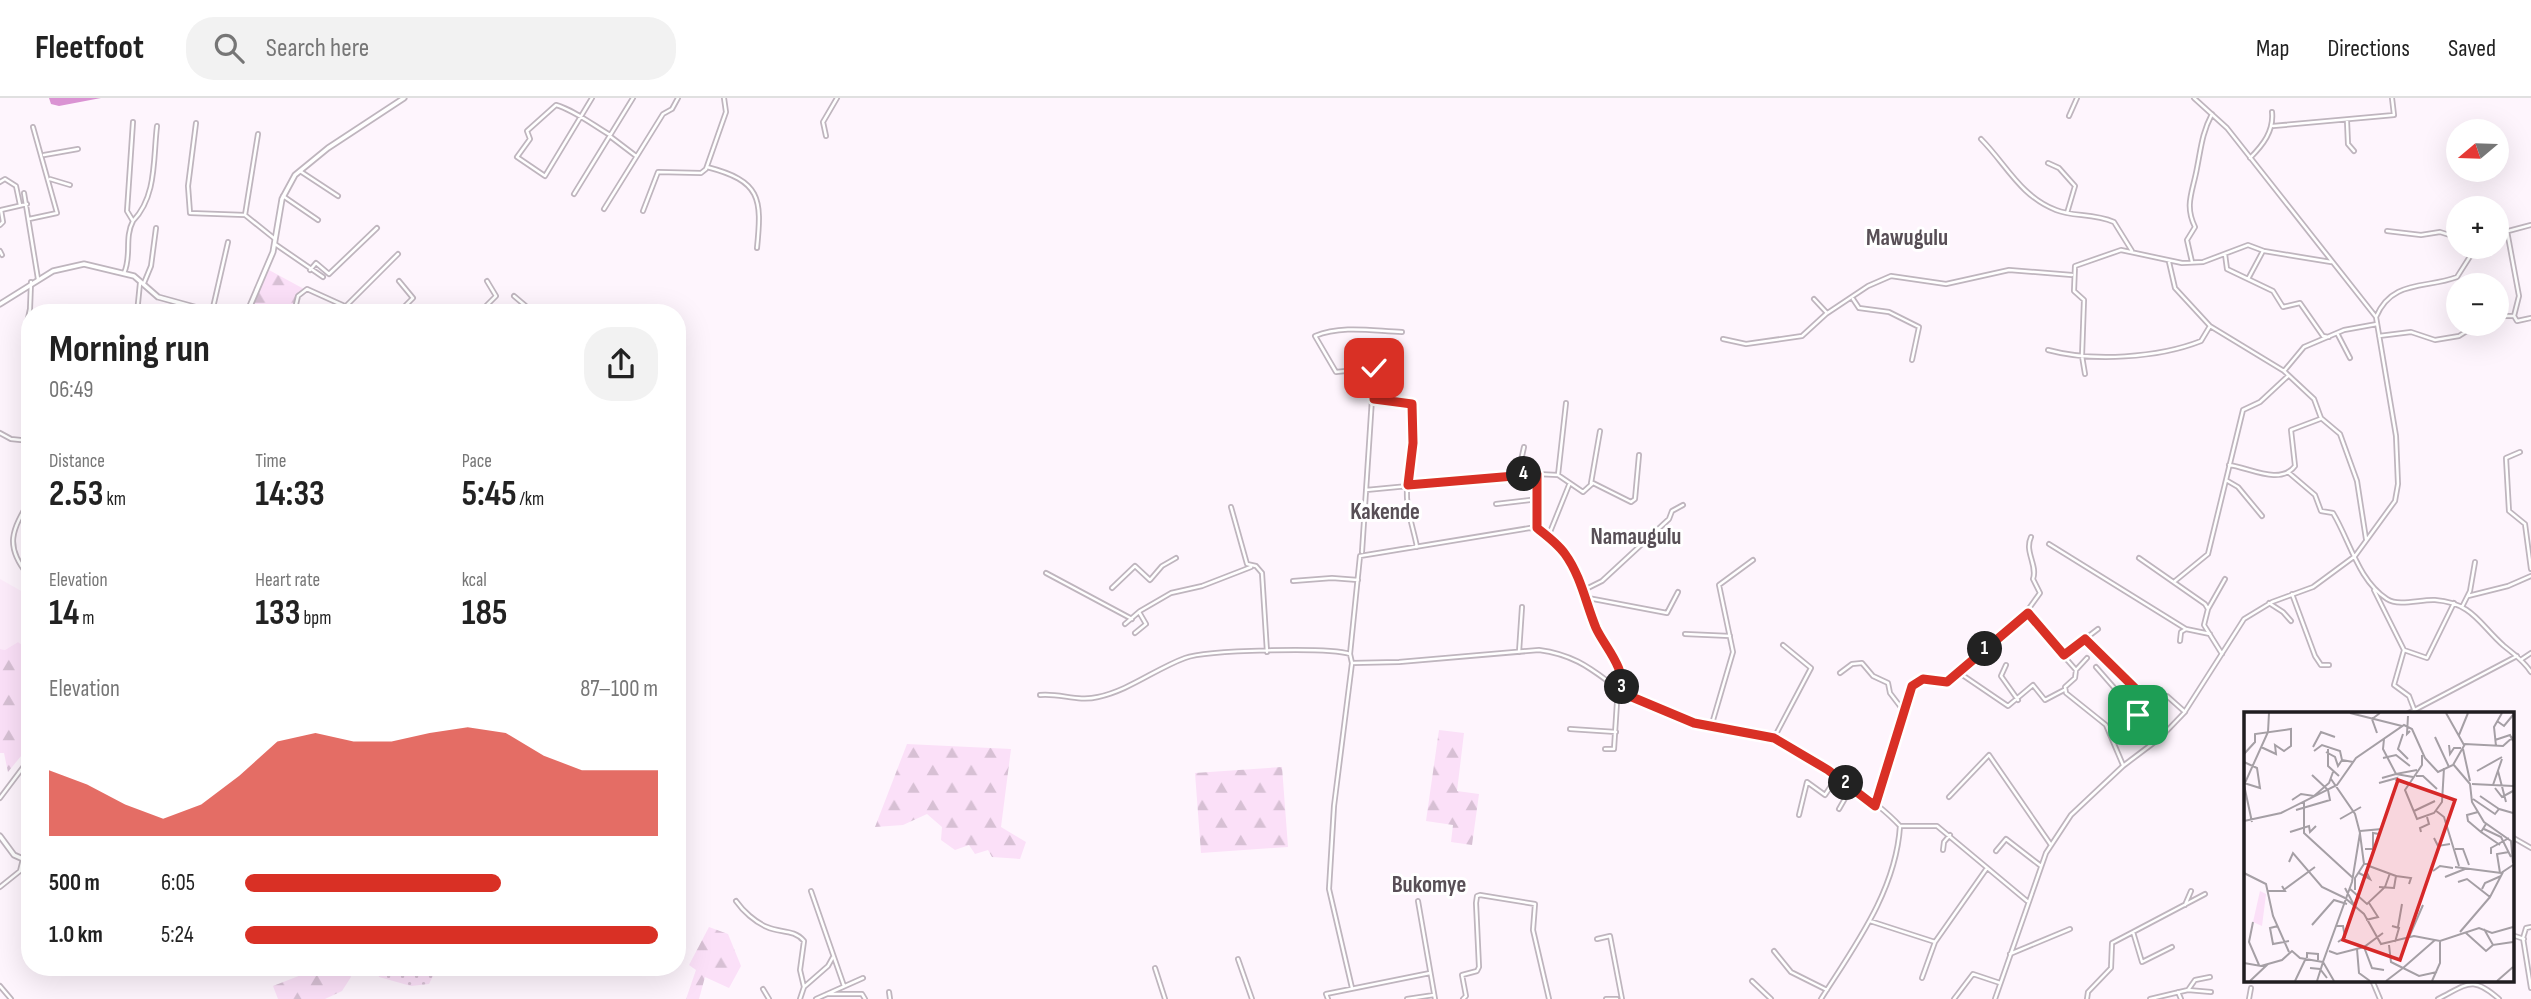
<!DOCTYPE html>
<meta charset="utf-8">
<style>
:root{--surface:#fff;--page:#f2f2f2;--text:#222;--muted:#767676;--line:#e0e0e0;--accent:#d93025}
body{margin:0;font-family:"Sofia Sans Condensed",sans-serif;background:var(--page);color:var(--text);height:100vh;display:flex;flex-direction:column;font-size:26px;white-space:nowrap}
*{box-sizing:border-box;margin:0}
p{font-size:23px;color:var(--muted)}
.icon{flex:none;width:38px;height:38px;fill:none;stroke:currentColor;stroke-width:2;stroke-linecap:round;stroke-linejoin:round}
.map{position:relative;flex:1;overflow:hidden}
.details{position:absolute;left:21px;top:206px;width:665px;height:672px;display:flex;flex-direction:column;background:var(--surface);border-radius:28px;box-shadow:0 7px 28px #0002}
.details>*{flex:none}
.needle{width:46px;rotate:251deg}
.tools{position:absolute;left:2446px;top:21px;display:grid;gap:14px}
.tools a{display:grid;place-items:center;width:63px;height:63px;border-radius:50%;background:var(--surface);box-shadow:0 7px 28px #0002;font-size:35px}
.pin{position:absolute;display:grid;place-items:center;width:60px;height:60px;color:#fff;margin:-30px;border-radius:14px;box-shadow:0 4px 10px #0006}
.km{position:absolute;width:35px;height:35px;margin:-18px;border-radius:50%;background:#222;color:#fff;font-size:19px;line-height:35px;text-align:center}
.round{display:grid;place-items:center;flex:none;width:74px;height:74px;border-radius:28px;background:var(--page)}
.headline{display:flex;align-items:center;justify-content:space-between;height:119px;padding:0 28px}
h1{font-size:38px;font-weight:700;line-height:52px}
.figures{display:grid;grid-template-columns:repeat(3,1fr);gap:10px;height:119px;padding:7px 28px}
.figures div{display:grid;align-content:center}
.figures b{font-size:35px;font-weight:700}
.figures small{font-size:19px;font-weight:400}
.figures p{font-size:19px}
.chart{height:196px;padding:14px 28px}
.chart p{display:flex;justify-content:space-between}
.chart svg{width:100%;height:126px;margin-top:7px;fill:var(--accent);opacity:.7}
ul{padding:0 28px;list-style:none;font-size:23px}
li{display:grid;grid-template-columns:112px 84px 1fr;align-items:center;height:52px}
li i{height:18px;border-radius:9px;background:var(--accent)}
header{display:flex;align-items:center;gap:42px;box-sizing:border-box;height:98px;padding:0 35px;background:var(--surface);border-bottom:2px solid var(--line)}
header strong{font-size:33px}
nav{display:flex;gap:38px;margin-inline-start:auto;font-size:24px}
.search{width:490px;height:63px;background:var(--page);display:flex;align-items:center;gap:18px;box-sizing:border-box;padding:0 24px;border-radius:28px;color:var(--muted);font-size:26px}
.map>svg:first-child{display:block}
.built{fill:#fdecfb}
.grass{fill:url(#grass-dots)}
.forest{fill:url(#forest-firs)}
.water{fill:#da93d3}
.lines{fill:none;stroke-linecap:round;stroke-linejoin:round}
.street-casing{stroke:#bfb5be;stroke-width:6}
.secondary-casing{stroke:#bfb5be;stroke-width:7}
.street{stroke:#fff;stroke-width:2.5}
.secondary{stroke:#fff;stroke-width:3.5}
.route-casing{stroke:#fff;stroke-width:14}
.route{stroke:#d93025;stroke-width:9}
.labels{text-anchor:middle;stroke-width:6;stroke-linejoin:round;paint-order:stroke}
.quarter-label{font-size:23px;font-weight:bold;fill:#584f56;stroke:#fff}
.inset-road{fill:none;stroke:#a59fa5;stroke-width:2}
.view{fill:#d62828;fill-opacity:0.15;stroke:#d62828;stroke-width:3.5}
.inset-edge{fill:none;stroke:#201d20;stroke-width:3.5}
</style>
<header>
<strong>Fleetfoot</strong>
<div class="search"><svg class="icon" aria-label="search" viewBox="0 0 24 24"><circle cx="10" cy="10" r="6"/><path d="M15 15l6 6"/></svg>Search here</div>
<nav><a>Map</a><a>Directions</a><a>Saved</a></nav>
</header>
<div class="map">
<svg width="2531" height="901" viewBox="0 0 2531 901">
<defs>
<pattern id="grass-dots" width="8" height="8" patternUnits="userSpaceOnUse" patternTransform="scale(1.75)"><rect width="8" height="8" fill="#fbe0f8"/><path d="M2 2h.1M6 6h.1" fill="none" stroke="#d7c0d4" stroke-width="1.8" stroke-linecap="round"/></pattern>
<pattern id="forest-firs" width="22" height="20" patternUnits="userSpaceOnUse" patternTransform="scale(1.75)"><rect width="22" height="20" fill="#fbe0f8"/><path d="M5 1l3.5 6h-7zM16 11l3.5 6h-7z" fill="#d7c0d4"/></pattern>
</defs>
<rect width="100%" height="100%" fill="#fef5fd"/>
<path class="built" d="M0,481L30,498V533L23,548L18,544L5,552L0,551Z"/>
<path class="grass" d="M377,870H437L429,886L411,888L379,879Z"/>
<path class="forest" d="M269,172L304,191L298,195L292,215H249Z
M18,544L30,553V588L23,595L30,605V647L8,674L4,655H0V551L5,552Z
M1439,632L1464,635L1457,693L1479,696L1472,747L1451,744L1453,727L1426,723Z
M907,646L1011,651L1001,729L1026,744L1020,761L992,759L988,752L975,756L969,747L955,752L941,742L942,729L927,716L903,727L875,729Z
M1282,669L1288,749L1201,755L1195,675Z
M709,829L728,836L741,868L729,890L705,879L699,901H686L696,872L689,867Z
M319,870H348L351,879L342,893L325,901H278L273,888Z"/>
<path class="water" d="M49,0H101L59,8L51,6Z"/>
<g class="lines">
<g class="street-casing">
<path id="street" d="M592,0L545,78L517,59L530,41L527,33L556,7C574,12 593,27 610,37
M2069,18L2077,0
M2347,23L2348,46L2354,53
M196,25L188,88L190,115L245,117
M2273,28L2394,17L2392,0
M258,36L245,117L275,141
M826,38L823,24L837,0
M611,39L636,58
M1981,41C2006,66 2020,98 2056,112C2073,119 2093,115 2114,124L2132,153
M44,57L78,51
M2250,60C2263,47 2274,33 2272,14
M2048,65L2059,70L2075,88L2067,115
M707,69C761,83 762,100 757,150
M300,73L338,98
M50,81L70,87
M0,84L5,81L16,88L20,107
M24,95L38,181
M574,96L633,0
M283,98L318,122
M604,111L663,16L672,11L678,0
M643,113L658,74L701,75L706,71L726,14L724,0
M29,121L57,115L33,29
M133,123C157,98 153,61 157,28
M0,127L3,124L1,112L27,106
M2387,133L2421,137L2440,134L2459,140
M2507,133L2519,198L2514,218
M2497,136L2531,127
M275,146L323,179
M0,153L2,157
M2225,156L2227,171L2273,193L2283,209L2300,205L2323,238L2329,239
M2169,164L2175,190L2210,228L2284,273L2314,301L2321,320L2340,336L2357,383L2366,441
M2192,164L2187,142L2195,129C2184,107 2193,93 2197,70C2201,50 2202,35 2212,16
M310,172L316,165L329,176L377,130
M124,175C132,158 124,140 133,123L127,113L133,24
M2248,181L2263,153
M144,185L151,168L156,130
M514,198L534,215
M1814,201L1827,215
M1853,201L1859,210L1889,214L1919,229L1912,262
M346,208L398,156
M212,214L228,144
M137,215L140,185
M294,215L298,198L307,191L360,215
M398,215L413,200L399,183
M486,215L482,212L496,198L487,183
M2497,218H2514L2517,223L2531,220
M2376,219C2392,181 2426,191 2457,179L2476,149
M2337,235L2350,260
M2379,238L2411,234L2435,242L2459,238L2478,226
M1723,241L1746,246L1802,238L1826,216L1868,188L1891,178L1946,186L2009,172L2072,177
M2048,252C2092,264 2158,260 2201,243L2210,228
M2284,273L2304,249L2344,232L2377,226
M2085,276L2082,258L2084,202L2074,193L2075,168L2121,152L2182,165L2203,164L2248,147L2264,153L2331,164
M24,279V239L30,211L31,184
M1374,301L1411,306C1412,338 1406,368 1407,400C1408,417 1414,433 1417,449
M0,335L11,341L30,343
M2520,354L2506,360L2509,413L2525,426L2531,471
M2229,367C2248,369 2280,388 2295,368L2291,332L2320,321
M2288,374L2315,397L2321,413L2333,415C2350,443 2358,482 2387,501C2399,509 2421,501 2435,502C2473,505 2479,526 2504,548C2515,557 2523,562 2531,574
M1518,376L1524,349
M1537,376V431
M1558,377L1566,305
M2226,382L2238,389L2262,418
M1591,385L1600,333
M1408,387L1537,376L1558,377L1583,394L1593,385L1631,404L1635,401L1639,357
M1366,392L1408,388
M1496,406L1538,401
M1231,409L1247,466L1256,468L1262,475L1267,554
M1548,439L1569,387
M2049,446L2186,531
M1362,454L1374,270L1336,274L1315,238C1342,227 1373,233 1402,234
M2139,460L2205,506L2208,511L2204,527L2222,556
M1046,475L1132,521
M28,477C4,448 12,432 30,402
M1293,483L1332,480L1358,482
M2175,483L2208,456L2243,312L2260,304L2288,278
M1112,490L1135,468L1150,482L1162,468L1176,460
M1584,492L1602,483L1669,421L1672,413L1683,407
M2374,492L2404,552L2427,560L2454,505
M2292,496L2315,558L2321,567H2329
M2468,498L2508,488L2531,478
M1588,500L1667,515L1678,494
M2269,505L2283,514L2291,523
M2462,509L2470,493L2475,464
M2208,511L2225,481
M2025,516L2040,495L2033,481C2038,467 2024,454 2031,439
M677,519L678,517
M1125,526L1140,513L1171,495L1202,488L1251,469
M1135,535L1146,526L1139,514
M1685,536L1730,538
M2085,541L2152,607L2167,598L2185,614
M2180,543L2181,534L2186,531L2210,536
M2404,552L2394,587L2409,598L2414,611
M1519,554L1522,509
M2064,557L2098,531
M2522,561L2531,555
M1352,565L1399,564L1539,552C1593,559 1605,590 1651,609C1675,619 1701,628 1727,633C1742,636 1760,635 1774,640C1804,650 1879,705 1900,728C1896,793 1854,849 1821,901
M2006,567L2001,578L2018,602
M2096,569L2138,617L2143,618L2152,607
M2076,572L2087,560
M1958,574L2008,608L2033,587L2045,602L2064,592
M1840,575L1852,566L1862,565L1873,578L1888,585L1890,595L1903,612
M1040,597C1060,595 1078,604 1098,599C1130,592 1155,571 1185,560C1206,552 1328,549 1350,556
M2407,616L2517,558
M1711,629L1733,554L1719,487L1753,462
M1570,631L1616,634
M1774,640L1811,570L1783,547
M1949,699L1989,657L2051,747
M0,700L30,660
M1875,708L1912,588L1923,581L1947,584L2026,515L2076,572L2075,580L2065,589L2066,595L2106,627L2123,667
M1839,711L1851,690
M1799,717L1807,684L1825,697L1837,679
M1900,728H1937L2027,803
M2512,739L2531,750
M1943,752L1944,744L1950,737
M1996,753L2006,741L2041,768
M0,789L20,773L23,761
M811,793L844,888
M736,803C743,813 755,824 767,829C780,835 794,831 804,843L800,872L804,889L800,901
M1418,803L1435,901
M2185,807L2191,793
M1870,823L1935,844
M2531,829L2526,830L2523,840L2531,890
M2133,834L2205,796
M2512,837L2524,841
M1597,841L1610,838L1622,901
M1774,853L1791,874L1827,892
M2010,856L2070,831
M1238,861L1252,901
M1155,870L1165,901
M1922,880L1935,844L1987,770
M2372,882L2380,901
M1752,883L1771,901
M0,888L11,901
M804,889L828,868L833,859
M1352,890L1329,791L1334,708L1352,565L1350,556L1360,458L1530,430C1566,430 1586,503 1596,529C1598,536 1604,541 1607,547C1614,560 1618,574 1623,587L1617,604L1614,651H1605
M763,891L769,901
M2188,892L2195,882L2210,879
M889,894L890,901
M2178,894L2181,901
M827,896H862L865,901
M816,901L863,880
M1328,901L1326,896L1430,875
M1407,901L1434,897
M1463,901L1466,898L1462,877L1477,873L1479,869L1476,805L1477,798L1480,797L1535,806L1533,832L1549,901
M1606,901H1617
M1954,901L1973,876L2000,885
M1995,901L2046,755L2071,717L2123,668L2160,640L2184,615L2244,521L2272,504L2313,489L2355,458L2395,403L2398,386L2396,338L2376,219L2227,30L2194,0
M2087,901L2088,894L2111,870L2112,845L2133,834L2142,864L2172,849
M2150,901L2188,892L2211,894
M2249,901L2251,890
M2438,901C2468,886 2472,877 2499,901"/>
</g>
<g class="secondary-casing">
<path id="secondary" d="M0,206L53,173L84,166L134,178L158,199L216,215
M247,215L273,154L282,101L295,77L328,50L404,0
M0,738L14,757L23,761L30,756"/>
</g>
<use href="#street" class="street"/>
<use href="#secondary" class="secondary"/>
</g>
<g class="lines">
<g class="route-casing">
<path id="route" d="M1374,270V301L1412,306L1413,345L1408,387L1537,376V430C1546,437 1558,446 1565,456C1581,478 1586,506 1596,530C1604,548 1628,572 1620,594L1694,625L1774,640L1828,672L1875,708L1912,588L1923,581L1947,584L2028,515L2064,557L2085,541L2152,607L2143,618L2138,617"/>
</g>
<use href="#route" class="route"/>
</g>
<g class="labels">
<g class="quarter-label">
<text x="1907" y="147">Mawugulu</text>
<text x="1385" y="421">Kakende</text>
<text x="1636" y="446">Namaugulu</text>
<text x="1429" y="794">Bukomye</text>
</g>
</g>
<g transform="translate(2244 614)">
<rect width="270" height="270" fill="#fef5fd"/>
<path d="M16,179L22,182L18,214L9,210Z" fill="#fbe0f8"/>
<path class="inset-road" d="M106,1L158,14M202,1L220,33M164,4L163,22L166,19M253,9L260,14L269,3M133,21L128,7L136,1M159,22L154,37L164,47M215,23L224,1M191,25L205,55M140,27L139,37L152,62L173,58M251,28L266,23L269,29M205,33L206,42L210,36H217M252,34L250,15L258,1M69,35L77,20L91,25M84,37V54L95,64M219,37L226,69M70,39L78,33L96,39L98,48L109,50M82,40L91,45L94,54L98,48M0,42L11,30V22L47,17V34L40,39L31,33L32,42L17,35M178,43V53L161,78L173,107L190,101L198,90L200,56M139,46L152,43L166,54M0,50L13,56L16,76L0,71M209,52L226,72L228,90L240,110L267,129L269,151M233,59L258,45M254,59L262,90M68,63L84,78M172,64H179L193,77M138,66L152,62L169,65M87,67L111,102L116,121L108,170L79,250L90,269M135,71L153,66L152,69M228,72L269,74M249,73L258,47M251,76L258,85L269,79M236,84L255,97M229,87L251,102L255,97L269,101M48,88L57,82L70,84L85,71L89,60M60,90V121L109,166M52,98L86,88L84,78M191,98L200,105L215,154M170,99L191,89M234,100L223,103L224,109L237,120L242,112M96,107L117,95M0,109L37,101L93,73L112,46L160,13L168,17L181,46L194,60L209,53L221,32L259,34L269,25M8,110L0,73L24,20L25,1M240,117L257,125L267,145M116,119L138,117M46,120L65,114L66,120L72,114M177,120L176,116L185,112L183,105M237,120L256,133M116,122L120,152M190,126L194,134L206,132M121,137H129V121L135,122M211,137H219L225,153M247,142V136L265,126M45,150L49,141L78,175L101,186M125,154L152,164L150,176L135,175M211,155L257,161L269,153M189,159L196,154L209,156M0,161L22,172L29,204L45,240M115,161L126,167L122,159M256,161L253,142L265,140M152,164L167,166L165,172M201,165L221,157M214,170L223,167L246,185L259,160M101,176L111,195M105,176L123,192L141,175L146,161M41,177L71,155M238,177L241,171L257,164M111,178V166L120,152H125M24,179H41L38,174M101,186L120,202L137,232L170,224L196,229L235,216L248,221L269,215M122,208L134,205L125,191M9,210L5,230L15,253M68,213L90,188L103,192M34,214L26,216L29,232L45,229M93,214H99L101,225L94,230M148,214L155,216L151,230M154,215L158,192M240,217L249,233L269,230M216,220L246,185M222,221L242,239L249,233M165,225L179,193M191,228L159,256L175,264L193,260M120,235L128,256L140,258M113,237L115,261L126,269M85,239L93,242L120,235L139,221M63,246V241L74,242V248M0,251L17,254L38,248L48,239L56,246L79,250L73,269M66,256L76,257L83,266M6,269L24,252M51,269L62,246M142,269L159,256L147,250L145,233M188,269L196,251V229M253,269L269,255"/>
<path class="view" d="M154,68L211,88L156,248L99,228Z"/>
<rect width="270" height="270" class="inset-edge"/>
</g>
</svg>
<div class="tools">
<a><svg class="needle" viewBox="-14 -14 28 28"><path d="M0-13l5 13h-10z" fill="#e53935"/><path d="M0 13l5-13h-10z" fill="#767676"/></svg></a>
<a>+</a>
<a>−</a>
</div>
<div class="pin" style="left:2138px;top:617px;background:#1e9e55"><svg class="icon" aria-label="arrive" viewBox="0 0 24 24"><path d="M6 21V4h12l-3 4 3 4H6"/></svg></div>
<div class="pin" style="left:1374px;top:270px;background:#d93025"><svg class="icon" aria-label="check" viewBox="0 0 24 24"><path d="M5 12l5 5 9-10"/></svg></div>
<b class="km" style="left:1985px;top:551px">1</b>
<b class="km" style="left:1846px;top:685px">2</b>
<b class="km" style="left:1622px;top:589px">3</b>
<b class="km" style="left:1524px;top:376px">4</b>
<section class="details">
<div class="headline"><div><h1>Morning run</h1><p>06:49</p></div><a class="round"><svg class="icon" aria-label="share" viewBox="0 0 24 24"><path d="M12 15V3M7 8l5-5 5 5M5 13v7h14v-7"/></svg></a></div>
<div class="figures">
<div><p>Distance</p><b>2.53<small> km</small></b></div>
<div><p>Time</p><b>14:33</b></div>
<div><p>Pace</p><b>5:45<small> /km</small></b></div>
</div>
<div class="figures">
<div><p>Elevation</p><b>14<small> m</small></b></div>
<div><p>Heart rate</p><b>133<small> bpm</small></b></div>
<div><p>kcal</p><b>185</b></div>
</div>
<div class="chart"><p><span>Elevation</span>87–100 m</p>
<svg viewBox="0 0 160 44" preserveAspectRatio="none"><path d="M0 44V21L10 26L20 33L30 38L40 33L50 23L60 11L70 8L80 11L90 11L100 8L110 6L120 8L130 16L140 21L150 21L160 21V44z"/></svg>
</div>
<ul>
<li><b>500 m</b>6:05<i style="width:62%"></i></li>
<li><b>1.0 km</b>5:24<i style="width:100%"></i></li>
</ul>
</section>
</div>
